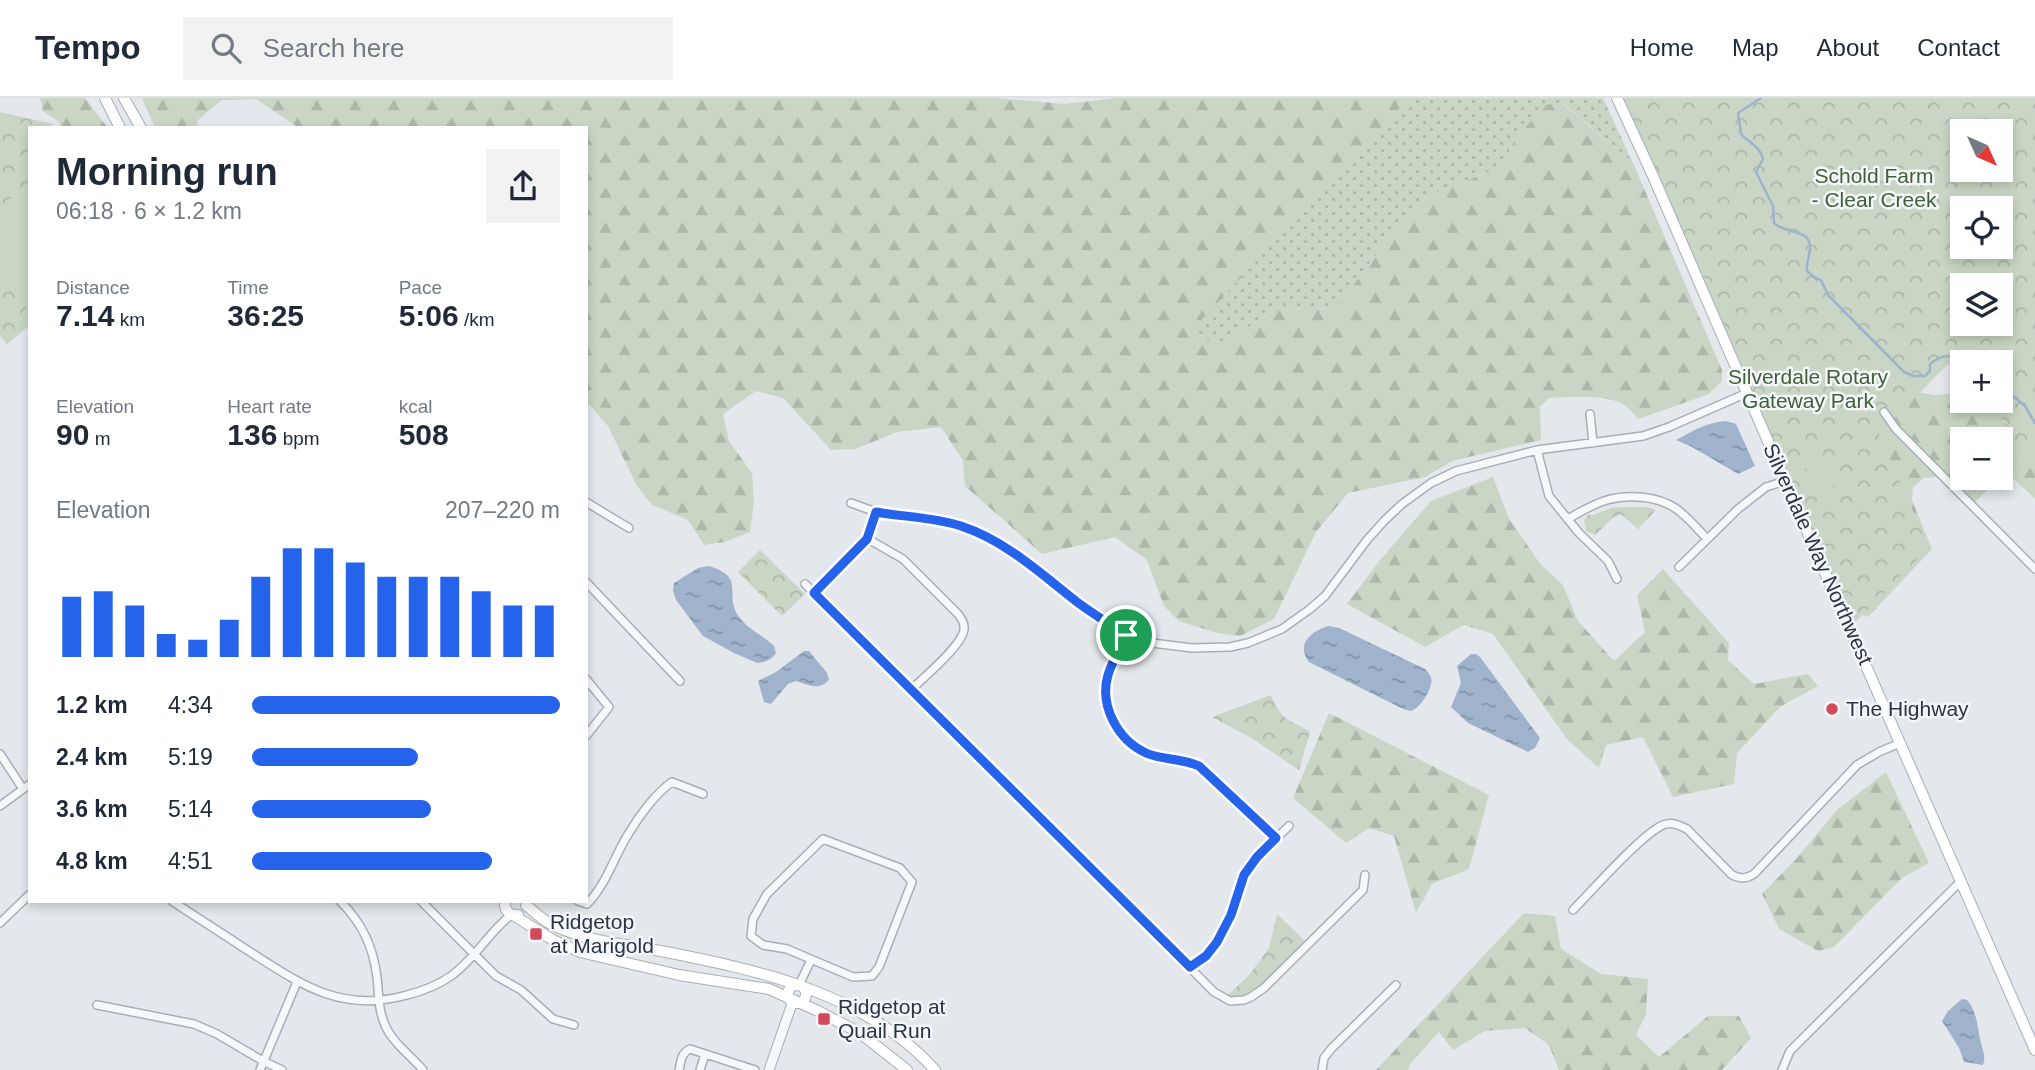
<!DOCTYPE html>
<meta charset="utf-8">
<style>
:root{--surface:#fff;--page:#f2f2f3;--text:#1f2937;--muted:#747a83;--line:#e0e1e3;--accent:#2563eb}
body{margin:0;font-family:Helvetica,sans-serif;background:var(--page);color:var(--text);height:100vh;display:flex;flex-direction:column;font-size:26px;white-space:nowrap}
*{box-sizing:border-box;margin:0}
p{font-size:23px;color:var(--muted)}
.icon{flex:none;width:38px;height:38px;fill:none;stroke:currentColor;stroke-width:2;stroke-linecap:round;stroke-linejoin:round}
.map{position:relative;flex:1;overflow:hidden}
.side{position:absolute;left:28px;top:28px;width:560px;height:777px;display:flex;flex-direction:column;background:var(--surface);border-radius:0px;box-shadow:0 4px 10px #0003}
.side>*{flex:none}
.needle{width:46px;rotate:135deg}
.controls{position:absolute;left:1950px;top:21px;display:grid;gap:14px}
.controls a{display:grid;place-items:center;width:63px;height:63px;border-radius:0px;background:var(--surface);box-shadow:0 4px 10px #0003;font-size:35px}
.pin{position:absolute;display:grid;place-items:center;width:60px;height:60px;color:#fff;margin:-30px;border:4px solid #fff;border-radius:50%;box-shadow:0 2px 7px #0007}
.round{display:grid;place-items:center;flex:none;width:74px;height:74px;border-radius:0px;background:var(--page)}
.overview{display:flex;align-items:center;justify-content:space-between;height:119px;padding:0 28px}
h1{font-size:38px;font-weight:700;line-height:52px}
.stats{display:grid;grid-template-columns:repeat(3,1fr);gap:10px;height:119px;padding:7px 28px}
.stats div{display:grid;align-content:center}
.stats b{font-size:30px;font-weight:700}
.stats small{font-size:19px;font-weight:400}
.stats p{font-size:19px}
.chart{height:196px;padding:14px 28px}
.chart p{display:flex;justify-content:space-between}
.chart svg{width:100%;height:126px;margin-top:7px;stroke:var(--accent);stroke-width:6}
ul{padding:0 28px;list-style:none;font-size:23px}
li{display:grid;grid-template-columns:112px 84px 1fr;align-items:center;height:52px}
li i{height:18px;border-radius:9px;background:var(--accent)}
header{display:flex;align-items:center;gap:42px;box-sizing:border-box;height:98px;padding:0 35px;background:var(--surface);border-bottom:2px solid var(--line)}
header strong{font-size:33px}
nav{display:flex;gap:38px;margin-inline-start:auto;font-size:24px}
.search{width:490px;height:63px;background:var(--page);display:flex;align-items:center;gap:18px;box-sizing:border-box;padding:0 24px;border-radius:0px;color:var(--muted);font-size:26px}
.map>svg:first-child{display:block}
.grass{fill:url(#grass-dots)}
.forest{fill:url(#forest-firs)}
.park{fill:url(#park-crowns);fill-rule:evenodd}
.pitch{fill:#c9d6c5}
.water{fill:url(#water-ripples)}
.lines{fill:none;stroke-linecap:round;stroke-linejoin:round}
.stream{stroke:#9fb4cc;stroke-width:2.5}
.minor-casing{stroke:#a9aeb7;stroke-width:10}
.tertiary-casing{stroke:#a9aeb7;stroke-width:11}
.secondary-casing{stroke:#a9aeb7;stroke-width:12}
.minor{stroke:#f7f8fa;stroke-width:7}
.tertiary{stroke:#f7f8fa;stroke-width:9}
.secondary{stroke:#fff;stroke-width:10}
.route-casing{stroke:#fff;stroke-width:14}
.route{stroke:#2563eb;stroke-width:9}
.poi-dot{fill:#d1495b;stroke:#f4f6f9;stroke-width:2.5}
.labels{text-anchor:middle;stroke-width:5;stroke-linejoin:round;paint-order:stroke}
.park-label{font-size:21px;fill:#3f6138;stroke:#f4f6f9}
.street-label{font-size:21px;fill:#2b3445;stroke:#f4f6f9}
.poi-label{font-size:21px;fill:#2b3445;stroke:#f4f6f9;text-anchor:start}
</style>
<header>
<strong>Tempo</strong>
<div class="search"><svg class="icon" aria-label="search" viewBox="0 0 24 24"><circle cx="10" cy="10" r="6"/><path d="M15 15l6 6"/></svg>Search here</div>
<nav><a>Home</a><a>Map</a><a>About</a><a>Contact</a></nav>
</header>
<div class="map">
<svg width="2035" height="972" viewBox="0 0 2035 972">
<defs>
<pattern id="grass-dots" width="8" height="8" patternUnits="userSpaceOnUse" patternTransform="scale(1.75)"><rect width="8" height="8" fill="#c9d6c5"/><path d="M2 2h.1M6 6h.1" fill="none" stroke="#adb8ab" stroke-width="1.8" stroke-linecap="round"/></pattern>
<pattern id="forest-firs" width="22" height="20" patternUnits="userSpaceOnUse" patternTransform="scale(1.75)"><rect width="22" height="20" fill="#c9d6c5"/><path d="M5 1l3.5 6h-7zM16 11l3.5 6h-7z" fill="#adb8ab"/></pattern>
<pattern id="park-crowns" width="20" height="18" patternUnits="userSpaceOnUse" patternTransform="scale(1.75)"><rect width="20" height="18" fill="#c9d6c5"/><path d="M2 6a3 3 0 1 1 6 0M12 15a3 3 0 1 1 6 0" fill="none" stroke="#adb8ab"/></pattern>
<pattern id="water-ripples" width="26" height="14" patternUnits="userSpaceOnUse" patternTransform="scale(1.75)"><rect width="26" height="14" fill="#9fb4cc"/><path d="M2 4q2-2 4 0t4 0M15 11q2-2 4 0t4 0" fill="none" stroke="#8293a7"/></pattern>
</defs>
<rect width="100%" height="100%" fill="#e4e7ec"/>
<path class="grass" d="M1409,0H1603L1633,65L1563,5L1516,40L1501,69L1426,99L1391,136L1337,210L1272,213L1219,250L1192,231Z"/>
<path class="forest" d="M40,0H85L108,30H63L58,23L43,13Z
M142,0H997L1064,6L1117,0H1409L1193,231L1219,250L1272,213L1337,210L1391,136L1426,99L1501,69L1516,40L1546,7L1562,5L1633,65L1722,272V283L1709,296L1638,321C1632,314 1625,306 1616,303C1595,297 1571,299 1549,300L1540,309L1541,342L1452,363L1425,379L1348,395L1316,434L1274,521L1240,538L1217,535L1179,523L1164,508L1147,462L1115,439L1042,456L965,388L963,363L941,329L897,334L855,351L831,352L783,300L756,293L723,316L729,343L752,375L754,404L750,434L725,444L704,447L688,422L652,407L637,388L608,328L586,303V30H299L256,1L222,2L198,22L197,30H155Z
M1824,248L1912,293L1935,297L1961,295L1962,303C1991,303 2012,319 2035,335V401L2013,380H1971H2000V341H1962V379L1949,378L1924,380L1913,389L1912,402L1932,451L1868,519L1857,515Z
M1493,379L1509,421L1541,467L1563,487L1578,523L1614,563L1645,534L1637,497L1663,471L1729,545L1728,562L1754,586L1808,576L1818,588L1780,609L1737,655L1734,686L1673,699L1643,639L1606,647L1599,670L1567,641L1493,536L1464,527L1425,549L1347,506L1380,462L1431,403Z
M1329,615L1489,697L1469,771L1432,786L1416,815L1394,738L1369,730L1346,745L1293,700Z
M1886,674L1929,765L1902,780L1834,849L1818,853L1779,831L1762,796L1796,761L1837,712Z
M1524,815L1555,818L1561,851L1601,876L1648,881L1646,916L1636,937L1659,959L1708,918H1739L1751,940L1722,972H1559L1549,947L1525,930L1485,933L1453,952L1439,934L1410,966L1408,972H1376Z"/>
<path class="park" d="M1617,0H2035V353L2030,348L2000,378V342L2011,331L1984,303H2000V264H1962V280L1948,266L1891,324L1894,328L1879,336L1929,450L1850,529ZM1962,33H2000V72H1962ZM1962,110H2000V149H1962ZM1962,187H2000V226H1962Z
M0,14L53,26L47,30H30V227L7,246L0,238Z
M1963,380H1999L1972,407L1954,389Z
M1627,409H1647L1656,412L1638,431L1621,416L1614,419L1595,437L1586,433L1584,422L1588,417H1593L1611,410Z
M760,452L805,496L782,518L738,474Z
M1271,597C1285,627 1286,618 1310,634L1299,672L1253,641L1212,619Z
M1277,816L1308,846L1264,890L1244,902L1226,899L1250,876L1269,850Z"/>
<path class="pitch" d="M16,91L30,103L29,213L14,197L0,167V126L4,112Z
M1809,346L1834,367L1833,376L1835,386L1828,392C1820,391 1817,383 1810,381L1805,366L1800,363L1799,360Z"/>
<path class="water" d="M1726,323L1736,326L1755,368L1738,376L1692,349L1676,342C1692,333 1708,324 1726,323Z
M709,468C748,480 722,497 740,520C749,532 764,538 774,548L776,555C771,562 766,564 757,565L734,555L703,538L676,502L673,493L674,485L698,470Z
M1329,528L1339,530L1425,571C1429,575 1433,580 1431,586C1429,595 1419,612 1410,613C1409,613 1401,610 1399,609L1309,564C1295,547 1312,532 1329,528Z
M804,553H809L827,575L829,582C818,593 809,587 796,583L788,586L771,606L764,604L758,583L776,574Z
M1471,556H1476L1480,559L1540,640L1535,650L1528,654L1468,625L1451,609L1461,585L1457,568Z
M1962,901L1967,902C1978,915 1977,930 1981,945C1983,954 1986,957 1983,967L1964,964L1959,950L1942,923L1948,913Z"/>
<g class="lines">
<path class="stream" d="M1761,0L1738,15L1741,36C1749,45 1759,47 1763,61L1756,74L1773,108L1774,125C1784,136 1811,130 1810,150C1810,158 1806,164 1807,173L1815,180L1821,182L1828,197L1904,274L1913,278H1925L1930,273V266C1942,256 1950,256 1964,264
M2000,287L2025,308L2035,325"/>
<g class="minor-casing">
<path id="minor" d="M1884,314L1896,331L2035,471
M1590,316L1593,345
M1537,352L1549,398L1579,435L1608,463L1617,481
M586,404L629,430
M851,405L876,414L937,422L960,427L985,437L1012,453L1080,506L1127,537L1152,545L1192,550L1230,549L1248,545L1282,531L1310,511L1325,498L1367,442L1384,423L1402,406L1431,385L1456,373L1537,352L1643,338L1669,329L1747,295
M1568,421C1580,414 1593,406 1607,402C1628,396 1657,398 1675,410C1687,418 1697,430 1707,441
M868,441L903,461L958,516C961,520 965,525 964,531C963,547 924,579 912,591
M1679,469L1738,411L1766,389L1785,383
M586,484L680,583
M805,486L1010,688L1214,894L1230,903L1244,902L1251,899L1264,890L1363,792L1365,777
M814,495L868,441L876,414
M1127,537C1121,550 1113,563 1108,577C1099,607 1118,647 1149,656C1175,665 1185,658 1210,676L1276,740
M586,581L609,609L586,638
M0,656L23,691
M0,708L30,686
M823,741L900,770L912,784L879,869L872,878L853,879L787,851L763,847L751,838L753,821L767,796Z
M172,803C196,819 220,834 244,850C299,885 339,916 407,897C423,893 438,887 451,878C475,861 489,834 511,817
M340,803C362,825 373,848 377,879C379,896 378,911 385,927C392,944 411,958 423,972
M421,803L496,878L521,892L553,921L574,927
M578,803L587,806C607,786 614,758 629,735C639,718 656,695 672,684L703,696
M1573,812C1590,795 1647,730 1666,726C1674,724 1680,728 1687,731L1732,777C1741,781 1746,781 1754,776L1857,667L1879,654L1900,645
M0,825L30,796
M1190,869L1206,858L1224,833L1244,777L1257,759L1289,728
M799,887L811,862
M97,907L194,926L217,936L263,963L282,972
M260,972L297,884
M679,972C681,963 681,955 690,951L755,972
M700,972L705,956
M1322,972L1324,960L1331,951L1396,887
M1782,972L1790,953L1961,783"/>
</g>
<g class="tertiary-casing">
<path id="tertiary" d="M769,972L793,903"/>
</g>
<g class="secondary-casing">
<path id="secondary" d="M105,0L120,30
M124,0L141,30
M1617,0L1653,78L1819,461L2035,952
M505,803C504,812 509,818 518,817
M526,807C533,813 540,819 547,824C581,843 624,846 661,853C758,872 866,895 935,972
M513,817L553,842L580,854L679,877L769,891L818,913L860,935L907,972
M788 896a9 9 0 1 1 18 0a9 9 0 1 1-18 0Z"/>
</g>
<use href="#minor" class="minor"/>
<use href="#tertiary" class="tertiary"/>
<use href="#secondary" class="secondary"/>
</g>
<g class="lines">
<g class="route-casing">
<path id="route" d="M876,414C904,419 934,419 961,428C1006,443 1040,475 1077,504C1093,516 1110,526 1126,537C1121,550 1112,563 1108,577C1099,608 1118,642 1146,655C1162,662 1181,660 1199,668L1276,740L1257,759L1244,777L1231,817L1217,844L1206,858L1190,869L814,495L867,441Z"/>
</g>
<use href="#route" class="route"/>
</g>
<g class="poi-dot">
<circle cx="1832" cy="611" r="7"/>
<rect x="529" y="829" width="14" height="14" rx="3.5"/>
<rect x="817" y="914" width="14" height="14" rx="3.5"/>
</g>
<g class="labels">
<g class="park-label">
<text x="1874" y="85">Schold Farm<tspan x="1874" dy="24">- Clear Creek</tspan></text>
<text x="1808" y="286">Silverdale Rotary<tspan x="1808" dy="24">Gateway Park</tspan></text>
</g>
<g class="street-label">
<text transform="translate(1818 456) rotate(66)" y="7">Silverdale Way Northwest</text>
</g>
<g class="poi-label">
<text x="1846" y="618">The Highway</text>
<text x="550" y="831">Ridgetop<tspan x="550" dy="24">at Marigold</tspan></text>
<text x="838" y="916">Ridgetop at<tspan x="838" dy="24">Quail Run</tspan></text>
</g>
</g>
</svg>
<div class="controls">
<a><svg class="needle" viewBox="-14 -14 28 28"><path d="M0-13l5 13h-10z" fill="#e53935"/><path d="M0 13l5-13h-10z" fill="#747a83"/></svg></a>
<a><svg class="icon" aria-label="locate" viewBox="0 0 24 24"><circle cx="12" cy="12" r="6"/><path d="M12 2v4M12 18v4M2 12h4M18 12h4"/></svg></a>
<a><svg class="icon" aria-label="layers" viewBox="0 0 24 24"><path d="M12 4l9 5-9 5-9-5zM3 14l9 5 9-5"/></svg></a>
<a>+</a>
<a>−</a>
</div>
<div class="pin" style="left:1126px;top:537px;background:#1e9e55"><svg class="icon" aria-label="arrive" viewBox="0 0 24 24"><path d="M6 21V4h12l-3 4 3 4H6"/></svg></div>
<section class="side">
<div class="overview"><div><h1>Morning run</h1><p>06:18 · 6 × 1.2 km</p></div><a class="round"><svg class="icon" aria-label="share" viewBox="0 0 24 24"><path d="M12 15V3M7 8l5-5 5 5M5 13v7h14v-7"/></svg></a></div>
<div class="stats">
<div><p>Distance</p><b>7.14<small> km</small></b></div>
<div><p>Time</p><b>36:25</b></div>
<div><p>Pace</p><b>5:06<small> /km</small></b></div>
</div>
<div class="stats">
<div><p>Elevation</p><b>90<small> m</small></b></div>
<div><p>Heart rate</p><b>136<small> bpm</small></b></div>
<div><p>kcal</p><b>508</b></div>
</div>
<div class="chart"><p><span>Elevation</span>207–220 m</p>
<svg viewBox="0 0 160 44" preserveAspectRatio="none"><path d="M5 44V23M15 44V21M25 44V26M35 44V36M45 44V38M55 44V31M65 44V16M75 44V6M85 44V6M95 44V11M105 44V16M115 44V16M125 44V16M135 44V21M145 44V26M155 44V26"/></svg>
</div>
<ul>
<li><b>1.2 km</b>4:34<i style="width:100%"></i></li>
<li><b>2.4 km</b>5:19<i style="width:54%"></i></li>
<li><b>3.6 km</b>5:14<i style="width:58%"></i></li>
<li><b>4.8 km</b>4:51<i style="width:78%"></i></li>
</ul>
</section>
</div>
